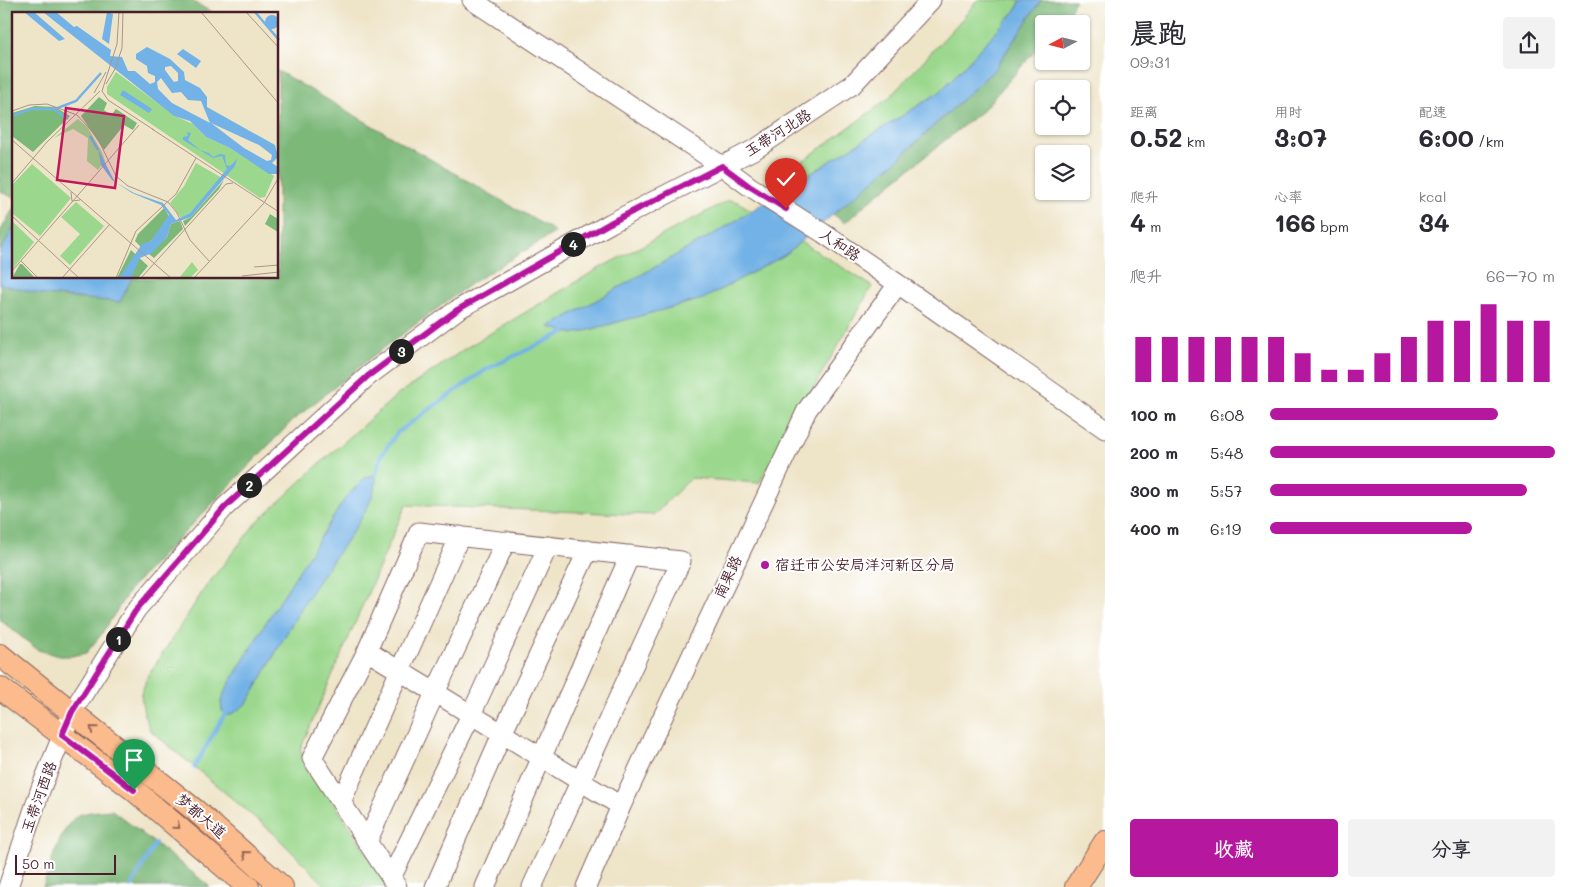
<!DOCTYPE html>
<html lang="zh">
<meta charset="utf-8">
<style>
:root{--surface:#fff;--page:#f2f2f3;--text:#2b2b33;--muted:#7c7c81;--accent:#b5179e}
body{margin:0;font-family:Mali,"LXGW WenKai TC",sans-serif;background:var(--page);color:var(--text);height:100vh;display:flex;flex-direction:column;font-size:19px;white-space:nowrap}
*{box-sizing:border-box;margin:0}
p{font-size:16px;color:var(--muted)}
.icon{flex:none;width:28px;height:28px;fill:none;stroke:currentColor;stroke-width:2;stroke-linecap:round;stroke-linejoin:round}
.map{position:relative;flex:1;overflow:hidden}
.sheet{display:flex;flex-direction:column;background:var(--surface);width:475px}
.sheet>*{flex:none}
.needle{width:32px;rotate:263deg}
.buttons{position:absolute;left:1035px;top:15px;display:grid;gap:10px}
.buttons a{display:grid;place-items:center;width:55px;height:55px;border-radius:5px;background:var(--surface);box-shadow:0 1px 4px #0004;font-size:25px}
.scale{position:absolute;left:15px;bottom:12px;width:101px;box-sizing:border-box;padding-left:5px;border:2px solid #4a1f2b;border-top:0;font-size:14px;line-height:18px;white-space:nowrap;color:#4a1f2b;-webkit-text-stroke:4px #fff;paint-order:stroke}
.pin{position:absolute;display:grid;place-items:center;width:42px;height:42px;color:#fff;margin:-51px -21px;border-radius:50% 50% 50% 0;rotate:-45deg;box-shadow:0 0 5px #0007}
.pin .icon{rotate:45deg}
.km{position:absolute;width:25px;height:25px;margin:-12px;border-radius:50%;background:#222;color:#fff;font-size:14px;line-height:25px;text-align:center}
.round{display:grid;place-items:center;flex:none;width:52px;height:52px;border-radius:5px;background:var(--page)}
.head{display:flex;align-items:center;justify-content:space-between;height:85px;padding:0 25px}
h1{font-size:28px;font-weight:700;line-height:38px}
.stats{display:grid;grid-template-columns:repeat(3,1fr);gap:8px;height:85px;padding:5px 25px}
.stats div{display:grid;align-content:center}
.stats b{font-size:25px;font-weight:700}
.stats small{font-size:14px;font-weight:400}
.stats p{font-size:14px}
.chart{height:140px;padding:10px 25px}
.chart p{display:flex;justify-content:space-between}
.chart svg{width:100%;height:90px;margin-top:5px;stroke:var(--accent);stroke-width:6}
.action{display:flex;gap:10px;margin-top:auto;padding:10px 25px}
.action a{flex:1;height:58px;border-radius:5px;background:var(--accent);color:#fff;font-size:20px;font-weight:700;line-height:58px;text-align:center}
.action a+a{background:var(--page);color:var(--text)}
ul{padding:0 25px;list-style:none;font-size:16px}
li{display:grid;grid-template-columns:80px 60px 1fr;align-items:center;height:38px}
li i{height:12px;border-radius:6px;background:var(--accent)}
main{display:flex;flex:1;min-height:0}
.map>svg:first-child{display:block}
.green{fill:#9bd88d;stroke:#727c5c}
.forest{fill:#7cb878;stroke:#636c52}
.water{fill:#73b2e6;stroke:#5e6888}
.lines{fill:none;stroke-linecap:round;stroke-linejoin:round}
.stream{stroke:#73b2e6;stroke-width:4}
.minor-casing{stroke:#836462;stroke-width:21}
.major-casing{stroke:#836462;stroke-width:24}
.minor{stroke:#fff;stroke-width:19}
.major{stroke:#fbbb8c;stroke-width:22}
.oneway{stroke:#9a6557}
.route-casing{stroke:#fff;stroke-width:10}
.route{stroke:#b5179e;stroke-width:6}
.poi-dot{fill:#b5179e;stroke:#fff;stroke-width:2}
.labels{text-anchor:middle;stroke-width:4;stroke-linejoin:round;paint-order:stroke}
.street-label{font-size:15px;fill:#4a1f2b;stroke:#fff}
.poi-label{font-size:15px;fill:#4a1f2b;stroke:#fff;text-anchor:start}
.inset-river{fill:none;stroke:#73b2e6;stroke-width:2.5}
.inset-road{fill:none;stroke:#ac9589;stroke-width:1}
.view{fill:#c2185b;fill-opacity:0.15;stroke:#c2185b;stroke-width:2.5}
.inset-edge{fill:none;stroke:#4a1f2b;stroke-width:2.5}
</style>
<main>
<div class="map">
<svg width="1105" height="887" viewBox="0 0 1105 887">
<rect width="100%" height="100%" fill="#fff"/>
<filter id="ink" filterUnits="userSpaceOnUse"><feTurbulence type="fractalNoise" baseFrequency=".02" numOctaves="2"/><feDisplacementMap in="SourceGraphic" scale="10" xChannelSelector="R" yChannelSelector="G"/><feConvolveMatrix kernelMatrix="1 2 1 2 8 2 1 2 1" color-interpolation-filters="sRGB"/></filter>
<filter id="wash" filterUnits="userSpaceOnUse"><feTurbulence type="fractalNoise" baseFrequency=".0096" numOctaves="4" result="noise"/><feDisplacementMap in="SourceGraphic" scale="20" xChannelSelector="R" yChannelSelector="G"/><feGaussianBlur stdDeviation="1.12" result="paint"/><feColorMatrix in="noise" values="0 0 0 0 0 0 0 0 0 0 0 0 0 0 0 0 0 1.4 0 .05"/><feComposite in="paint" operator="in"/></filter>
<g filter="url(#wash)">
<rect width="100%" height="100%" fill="#eee4c8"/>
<path class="green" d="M977,0H1021L1016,10L940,92L788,188L778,179L888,99L964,17Z
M729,200L738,202L872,286L759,483L691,478L654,515L406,505L300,750L389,887H327L272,832L150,730L144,714L141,694L148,676L205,588L255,524L316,467L396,396L466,348L596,270Z"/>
<path class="forest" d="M0,0H190L215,14H14V198L0,191Z
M1041,0H1075L1070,11L1059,24H1044V41L983,110L868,202L845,223L833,214L895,162L994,70Z
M278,71L556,232L473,282L373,356L292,421L131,588L101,635L86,653L72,656H59L38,650L0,620V232L14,207V278H278Z
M112,810L198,877L210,887H43C49,869 61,826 77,816C87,811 102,811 112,810Z"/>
<path class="water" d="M1021,0H1041L994,70L895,162L785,255L703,299L574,334L549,327L724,228L940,92L1016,10Z
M14,226V278H132L120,302L44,295L0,284V252Z
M376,474C380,503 334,556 319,580C293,619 271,662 248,702L237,711L228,716L222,711L221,701L225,691L265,624L346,497L365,478Z"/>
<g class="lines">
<path class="stream" d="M376,474L381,456L397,433L423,414L487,369L565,332
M194,767L225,714
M131,887L155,843"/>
</g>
</g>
<g filter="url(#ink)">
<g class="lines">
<g class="minor-casing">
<path id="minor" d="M472,0L722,166L749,186L823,233L898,284L1105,429
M367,651L621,806
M341,802L460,536
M367,842L435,693L506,541
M391,878L471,715L548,546
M8,887L41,788L72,712L136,610L225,507L368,376L457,310L611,223L757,148L852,85L931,0
M397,887L312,758L367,651L419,532L681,561L532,887
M435,887L502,734L588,550
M485,887L630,555
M586,887L621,806L807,410L898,284"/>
</g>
<g class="major-casing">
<path id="major" d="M0,655L196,811L282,887
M0,688L134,790L248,887
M1076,887L1105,842"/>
</g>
<use href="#minor" class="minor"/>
<use href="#major" class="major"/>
</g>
<defs><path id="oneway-chevron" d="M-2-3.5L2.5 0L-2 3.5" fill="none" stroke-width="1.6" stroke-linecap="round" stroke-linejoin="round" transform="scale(1.25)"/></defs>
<g class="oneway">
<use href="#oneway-chevron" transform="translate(93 729) rotate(-141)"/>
<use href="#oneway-chevron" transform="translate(177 826) rotate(40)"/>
<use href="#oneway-chevron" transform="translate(246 854) rotate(-139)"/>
</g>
</g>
<g class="lines" filter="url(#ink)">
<g class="route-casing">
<path id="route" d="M134,790L62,735L72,712L136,610L225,507L368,376L457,310L610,223L722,166L749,186L786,209"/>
</g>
<use href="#route" class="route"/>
</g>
<circle class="poi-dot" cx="765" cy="565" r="5"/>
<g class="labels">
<g class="street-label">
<text transform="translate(778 133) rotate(-32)" y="5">玉带河北路</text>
<text transform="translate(840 245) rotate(34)" y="5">人和路</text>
<text transform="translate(728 577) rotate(-65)" y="5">南果路</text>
<text transform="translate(39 797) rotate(-70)" y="5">玉带河西路</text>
<text transform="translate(201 816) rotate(40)" y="5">梦都大道</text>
</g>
<g class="poi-label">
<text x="775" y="570">宿迁市公安局洋河新区分局</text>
</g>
</g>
<g transform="translate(12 12)">
<rect width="266" height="266" fill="#eee4c8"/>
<path d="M104,60L163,104L181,112L194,125L218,136L262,164L253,185L248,186L95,82V75ZM66,107L76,116L90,140L93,149L86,158L75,149L76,126L61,117L42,126ZM184,151L210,166L178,201L169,206L158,191L172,174ZM20,152L59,186L28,224L0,201V173ZM64,190L92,214L58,253L48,244L68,222L49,205ZM0,209L22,230L0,258ZM180,250L186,258L178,266H167Z" fill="#9bd88d"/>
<path d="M87,85L95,91L92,98L99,103L104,97L125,111L121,118L112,113L92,138L69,104ZM23,94L43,95L58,104L21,140L0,124V101ZM212,168L207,177L173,214L171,209L179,205ZM152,196L158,206L139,229L129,235L123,229L126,222ZM258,202L266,207V220L253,212ZM168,209L171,217L142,246L137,242L155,225L159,212ZM119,238L136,254L126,266H105ZM8,252H10L23,266H0Z" fill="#7cb878"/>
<path d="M12,0H22L53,27L47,29ZM31,0H44L62,15L65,14L99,38L98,44L110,45L116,59H123L138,72L143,70V64L136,61L135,54L124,47V42L135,35L158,47L172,60L173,68L188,76L195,85V95L263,133L266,145L260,151L266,155V162H257L218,136L194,125L178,109L162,104ZM159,54L166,61V69L162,70L153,58V55ZM149,66L160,81L169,80L176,88L189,89L198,111L160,91L146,77L145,70ZM199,111L247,133L260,143L259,148L255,149L232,136ZM95,0L101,2L97,32L90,27ZM253 10a7 7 0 1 1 14 0a7 7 0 1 1-14 0ZM171,37L189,49L184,56L165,42ZM111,78L140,97L137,101L108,83ZM175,120L179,121L176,128L188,138L197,141L201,145L208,142L213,143L214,153L218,154L225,147L223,154L179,205L159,212L155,225L140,241L128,246L119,266H107L130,232L139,229L157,203L149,193L120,181L100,168L89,153L86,137L103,170L122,181L151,191L164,208L178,201L215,157L210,144L201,146L171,128V125L176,124Z" fill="#73b2e6" fill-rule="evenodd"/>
<path class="inset-river" d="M243,0L267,28M41,97L56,107M0,104L19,97H43L64,89L89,61M78,124L86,138"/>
<path class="inset-road" d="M107,0L105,32L90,79L96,88L142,118M189,0L267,92M234,0L267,36M94,72L103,57L110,36L111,0M82,81L94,60M0,99L17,93L35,92L65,103L85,125L104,164L116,174L156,190L165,201L178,228L197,249M140,117L267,200M0,128L159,266M0,171L35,130L88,79M59,180L60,189L68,188M0,204L67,266M9,249L26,266M242,255L267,253M0,259L127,113M230,264L267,260M50,266L98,212M104,266L124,219L164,182L184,146M129,266L214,172L221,171M182,266L252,191L267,165"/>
<path class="view" d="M54,96L112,104L103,176L45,168Z"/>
<rect width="266" height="266" class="inset-edge"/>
</g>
</svg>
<div class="buttons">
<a><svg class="needle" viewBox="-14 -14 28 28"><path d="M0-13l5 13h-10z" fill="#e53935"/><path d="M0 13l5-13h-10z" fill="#7c7c81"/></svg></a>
<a><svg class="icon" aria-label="locate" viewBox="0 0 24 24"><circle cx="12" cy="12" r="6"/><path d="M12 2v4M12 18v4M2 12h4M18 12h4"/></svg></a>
<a><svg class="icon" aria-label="layers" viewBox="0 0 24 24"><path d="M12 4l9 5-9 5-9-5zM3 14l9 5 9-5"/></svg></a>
</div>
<div class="scale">50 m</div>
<div class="pin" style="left:134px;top:790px;background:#1e9e55"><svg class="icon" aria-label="arrive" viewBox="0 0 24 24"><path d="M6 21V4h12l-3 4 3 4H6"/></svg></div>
<div class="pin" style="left:786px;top:209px;background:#d93025"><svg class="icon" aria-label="check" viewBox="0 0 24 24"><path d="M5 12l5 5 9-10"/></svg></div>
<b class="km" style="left:118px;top:639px">1</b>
<b class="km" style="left:249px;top:485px">2</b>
<b class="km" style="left:401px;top:351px">3</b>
<b class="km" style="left:573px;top:244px">4</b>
</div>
<section class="sheet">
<div class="head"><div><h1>晨跑</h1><p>09:31</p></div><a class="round"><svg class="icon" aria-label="share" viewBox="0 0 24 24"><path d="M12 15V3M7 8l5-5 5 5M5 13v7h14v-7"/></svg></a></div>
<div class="stats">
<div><p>距离</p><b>0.52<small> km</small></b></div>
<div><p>用时</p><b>3:07</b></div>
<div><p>配速</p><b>6:00<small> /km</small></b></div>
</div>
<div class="stats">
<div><p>爬升</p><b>4<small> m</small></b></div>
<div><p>心率</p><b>166<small> bpm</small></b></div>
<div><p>kcal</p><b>34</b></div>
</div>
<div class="chart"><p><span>爬升</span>66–70 m</p>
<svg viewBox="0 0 160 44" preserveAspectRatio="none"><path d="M5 44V22M15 44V22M25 44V22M35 44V22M45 44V22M55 44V22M65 44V30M75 44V38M85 44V38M95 44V30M105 44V22M115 44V14M125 44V14M135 44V6M145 44V14M155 44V14"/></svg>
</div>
<ul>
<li><b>100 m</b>6:08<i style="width:80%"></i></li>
<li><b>200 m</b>5:48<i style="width:100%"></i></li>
<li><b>300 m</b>5:57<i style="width:90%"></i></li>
<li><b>400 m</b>6:19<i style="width:71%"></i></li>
</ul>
<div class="action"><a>收藏</a><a>分享</a></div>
</section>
</main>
